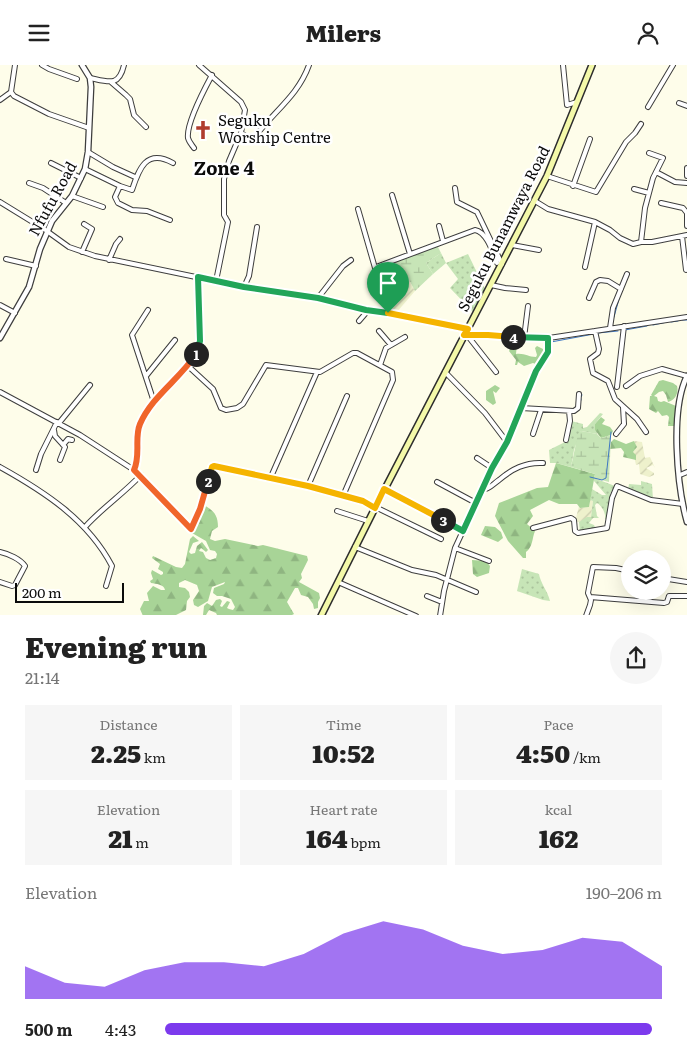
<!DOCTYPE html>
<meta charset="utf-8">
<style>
:root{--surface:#fff;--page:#f6f6f6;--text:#222;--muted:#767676;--accent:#7c3aed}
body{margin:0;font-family:Literata,serif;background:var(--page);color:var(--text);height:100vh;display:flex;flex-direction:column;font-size:19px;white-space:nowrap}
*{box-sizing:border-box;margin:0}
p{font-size:16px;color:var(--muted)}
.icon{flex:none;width:28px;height:28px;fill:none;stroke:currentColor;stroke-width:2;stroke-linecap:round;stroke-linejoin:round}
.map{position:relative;height:550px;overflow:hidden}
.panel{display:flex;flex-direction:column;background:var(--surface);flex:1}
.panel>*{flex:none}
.controls{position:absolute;left:621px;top:485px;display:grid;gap:10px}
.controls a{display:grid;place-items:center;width:50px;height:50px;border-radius:50%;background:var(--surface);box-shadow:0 5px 20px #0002;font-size:25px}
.scale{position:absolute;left:15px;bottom:12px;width:109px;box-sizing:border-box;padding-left:5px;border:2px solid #0b0b0b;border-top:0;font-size:14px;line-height:18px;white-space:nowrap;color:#0b0b0b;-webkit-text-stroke:4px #fff;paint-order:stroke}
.pin{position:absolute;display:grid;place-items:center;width:42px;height:42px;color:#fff;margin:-51px -21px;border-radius:50% 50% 50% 0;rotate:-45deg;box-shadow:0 0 5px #0007}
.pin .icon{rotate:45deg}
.km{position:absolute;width:25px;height:25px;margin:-12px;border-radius:50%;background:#222;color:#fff;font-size:14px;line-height:25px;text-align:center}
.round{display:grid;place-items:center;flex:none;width:52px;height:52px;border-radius:26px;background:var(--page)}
.head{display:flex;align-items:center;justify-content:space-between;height:85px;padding:0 25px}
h1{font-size:28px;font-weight:800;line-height:38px}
.stats{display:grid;grid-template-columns:repeat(3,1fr);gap:8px;height:85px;padding:5px 25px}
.stats div{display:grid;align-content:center;border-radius:0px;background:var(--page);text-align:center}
.stats b{font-size:25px;font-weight:800}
.stats small{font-size:14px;font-weight:400}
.stats p{font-size:14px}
.chart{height:140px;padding:10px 25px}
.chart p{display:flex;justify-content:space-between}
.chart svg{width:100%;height:90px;margin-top:5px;fill:var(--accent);opacity:.7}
ul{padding:0 25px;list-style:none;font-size:16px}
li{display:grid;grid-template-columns:80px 60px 1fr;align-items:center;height:38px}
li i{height:12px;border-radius:6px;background:var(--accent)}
header{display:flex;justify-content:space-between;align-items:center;height:65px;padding:0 25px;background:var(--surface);font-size:22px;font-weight:800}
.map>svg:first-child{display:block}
.farmland{fill:url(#farmland-furrows)}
.grass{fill:url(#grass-dots)}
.forest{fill:url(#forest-firs)}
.wetland{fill:url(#wetland-marsh)}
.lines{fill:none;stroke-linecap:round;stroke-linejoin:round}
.stream{stroke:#3e77c3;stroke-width:1}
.minor-casing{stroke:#3e3e3e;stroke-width:6}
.tertiary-casing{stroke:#3e3e3e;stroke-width:7}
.secondary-casing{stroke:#2d2d2d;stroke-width:8}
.minor{stroke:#fff;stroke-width:4}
.tertiary{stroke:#fff;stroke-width:4.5}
.secondary{stroke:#f4f9a9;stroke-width:5}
.split-1-casing{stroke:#fff;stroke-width:10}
.split-2-casing{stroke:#fff;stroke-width:10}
.split-3-casing{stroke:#fff;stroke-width:10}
.split-4-casing{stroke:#fff;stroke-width:10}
.split-5-casing{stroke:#fff;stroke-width:10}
.split-1{stroke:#22a559;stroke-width:6}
.split-2{stroke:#f0652b;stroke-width:6}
.split-3{stroke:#f5b400;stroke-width:6}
.split-4{stroke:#22a559;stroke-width:6}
.split-5{stroke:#f5b400;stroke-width:6}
.labels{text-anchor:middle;stroke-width:5;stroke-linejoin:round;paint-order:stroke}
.poi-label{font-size:15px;fill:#0b0b0b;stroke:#fff;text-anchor:start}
.street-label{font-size:15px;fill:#0b0b0b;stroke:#fff}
.quarter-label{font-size:18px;font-weight:bold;fill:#0b0b0b;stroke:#fff}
</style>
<header><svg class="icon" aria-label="menu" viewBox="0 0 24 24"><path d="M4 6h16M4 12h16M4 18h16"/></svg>Milers<svg class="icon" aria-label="person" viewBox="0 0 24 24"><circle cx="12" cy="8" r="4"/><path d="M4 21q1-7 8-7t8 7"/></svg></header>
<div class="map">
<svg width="687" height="551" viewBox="0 0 687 551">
<defs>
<pattern id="farmland-furrows" width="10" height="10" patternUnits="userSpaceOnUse" patternTransform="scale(1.25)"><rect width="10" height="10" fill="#eef1cc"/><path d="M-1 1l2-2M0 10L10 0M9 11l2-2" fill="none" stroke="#cbcdae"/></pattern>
<pattern id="grass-dots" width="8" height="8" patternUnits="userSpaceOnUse" patternTransform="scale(1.25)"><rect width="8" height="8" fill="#c7e5b7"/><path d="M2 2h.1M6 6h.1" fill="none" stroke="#aac39c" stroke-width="1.8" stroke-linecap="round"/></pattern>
<pattern id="forest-firs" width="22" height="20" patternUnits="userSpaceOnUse" patternTransform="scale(1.25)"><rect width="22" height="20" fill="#a8d497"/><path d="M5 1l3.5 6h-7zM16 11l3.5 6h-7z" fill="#8fb581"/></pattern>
<pattern id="wetland-marsh" width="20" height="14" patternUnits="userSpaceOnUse" patternTransform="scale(1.25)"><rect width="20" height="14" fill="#c7e5b7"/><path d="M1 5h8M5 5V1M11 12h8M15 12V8" fill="none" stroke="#aac39c"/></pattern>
</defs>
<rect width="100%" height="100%" fill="#fefdea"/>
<path class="farmland" d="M407,211L415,226L396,248L389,247L382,220Z
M634,376L642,377L645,393L650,392L655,403L653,400L646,403L654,408V410L649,412L640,409L639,399L636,400L633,387L637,382Z
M590,435L593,436L591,452L579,457H575L579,441L580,443L589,442Z"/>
<path class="grass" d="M441,188L446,198L468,189L486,226L474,248L450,223L458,214L446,198L433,209L426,198Z
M600,348L603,349L595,359L597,369L581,366L574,385L571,402L556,398H550L549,385L567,376L571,356L583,359V363L587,362Z
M594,413L615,421L610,429L608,454H605C606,448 602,441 597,438L595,440L597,451L599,453H593L589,458L594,460L596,464L580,467L579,457L587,452H591L593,436L590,435L592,424L602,430H606L594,416Z
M641,416L652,419L653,435L628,426L629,419L641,420Z
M522,504L539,509C540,517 548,527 550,536L543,535L517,526Z"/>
<path class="forest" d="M512,277L517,279L516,289C525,288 528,292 536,292L537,290L535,283L537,281L547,286L543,300L540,301L533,298L524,301L518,297L517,300H515L516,295L509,286L512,281L510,278Z
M663,315L673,318L677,321C679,328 675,335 668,337L666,330L663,326L659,327L654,331L657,332L658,336L661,337L664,336L676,341L677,350L675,361H668L669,352L667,350L662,351L658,346L656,348L649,344L650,331H652L651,330L659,316Z
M495,320L500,323L496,328L493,326L496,338L493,340L486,335V326Z
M601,352L605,355L602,359L610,362L613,366L611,370L601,373L595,365V359Z
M614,374L626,379L634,376L637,382L633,387L636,390V395L623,392L624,387L621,383L610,384L611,377Z
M556,398L595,409L589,442L580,443L577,439H559L549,435L530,445L533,451L527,459L535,466C532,473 533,482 526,487V493H523L508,476L495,451L499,438L537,423L548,422Z
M202,439C213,445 218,449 218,462L212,466L210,474L215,476L225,474L258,481L263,480L307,491L308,495L301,509L302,513L299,517L319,528L320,533L318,537V543L314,544L313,539L308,532L301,530L298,523H295L287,537L294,549L292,550H217L216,548L209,545L206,550H203L204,541L207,538L212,541L216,535L220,534L222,536L220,541L222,542L227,536L230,537L227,543L229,544L233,545L235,542L231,534L222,531H217L213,528L214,523L224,519L225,517L212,522L208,536L198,542L194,540L193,535L199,526L197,520L185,515L179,518V522L185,523L189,527L190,532L187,536L186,545L176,550L143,551L140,544L144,536H149L147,528L153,521L161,525H165C164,519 156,519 151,518L150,516L153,514L151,508L152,505L161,510L163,509V507L158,504L160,499L152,493L153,491L176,502L182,503L185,499L190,474L193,471L199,476L193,478L189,487L191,489L195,488L197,481L202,477L208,485L206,487L201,483L199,486L203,487L206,493L210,495L216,493L217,489L215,486L210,485L206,476L192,468Z
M485,461L495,462L501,467L503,473L498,477L481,470Z
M472,495L486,496L490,501L489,508L477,512L473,509Z"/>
<path class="wetland" d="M437,180L441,188L426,198L433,209L415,226L407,211L401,212L395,195Z
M581,366L597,369L601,373L611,370L609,417L594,413L595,409L571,402L578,369Z"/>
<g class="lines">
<path class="stream" d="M481,160L486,170
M472,251L485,225
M614,252L619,234
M682,255H687
M671,257L678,256
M653,260L667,257
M625,265L647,261
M598,268L618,266
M551,277L594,269
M581,332L582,330
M580,339L581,334
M677,339L684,312
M590,412L602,415L606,413L611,367"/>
<g class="minor-casing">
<path id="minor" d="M15,0L11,27L14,31L49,49L89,63
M42,0L49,4L77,14
M199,0L241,37L245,45L241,68L229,96L224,114V150L228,157L216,216
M563,0L567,40L577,37
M90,13C109,17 119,22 124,0
M111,17L126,30L130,34L134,50L146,62
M0,35L11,27
M679,38L687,41
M648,42L673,0
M241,68L249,73H254C273,47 298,31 309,0
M194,83C192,80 189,77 188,73C186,59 205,23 212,10
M88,87L113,102L135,112
M51,98L81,113
M687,103V111
M85,104L120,121L115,132L118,138L132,145L147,146L170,155
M656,107L675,117L687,118
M547,111L596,127L626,77L635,68L641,59
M29,118L43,123L66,138
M120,121L132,125C139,104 146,83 173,98
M573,121L590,74
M455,123L457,137L477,147L502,199
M634,124L649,128L645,143L641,177
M649,128L653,113L663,93L649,88
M392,130L410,189
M72,131L103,142
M535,136L548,144L595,157L610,165L620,173L633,179L641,177H652L687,170
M0,137L44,164L69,182L95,191L244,222L318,233L366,245L388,248L468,264
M661,138L683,143L687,148
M358,144L388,248
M687,148V161
M439,161L443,176
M682,171L686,205
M512,180L539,185
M82,187L92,164L84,159
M6,194L36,201
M109,195L116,179L120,174
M376,202L475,165C487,167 493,188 497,198
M585,202L595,157
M491,220L505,223L526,225
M244,222L249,211L257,162
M318,233L343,201L351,195
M589,233L596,217L600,215L608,216L621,224
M0,240L15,248
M148,245L132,270L154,337
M359,256L365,249L366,245
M610,263L613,243L627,209
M379,266L391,280
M595,266L599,284L598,288L590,294L593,308L608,316L615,334L637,354L646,367
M464,270H488L524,273H549L687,252
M467,270L496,307
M524,273L528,241
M380,300L386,283L405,272
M188,301L213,324L221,343L226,345L237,343L243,339L266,300L320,307L353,288H357L392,307L393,315L343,431
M445,307L485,348L507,377
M146,311L175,275
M626,321L640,311L662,304L687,311
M617,322L624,261
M0,327L80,370L134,405L191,464L200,444L212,401H214L308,421L363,436L441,474
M521,343L574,346L578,343L579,329
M59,358L90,320
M54,365L55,371L65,382L60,395
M533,369L541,345
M616,369L624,359L623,342
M566,375L570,356L569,346
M63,380L68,374L72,375
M477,393L492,403
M0,402C45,427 88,455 112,501L106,521
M36,405L41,389L57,357
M134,405C141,389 134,371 141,356C155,329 192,308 199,281C202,270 199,258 199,247C198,235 198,224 198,212
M680,410L687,407
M270,414L317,307
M437,417L476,438
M308,421L347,331
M384,424L463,466
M482,425C490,424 493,419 499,415C512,404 525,397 543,398
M337,446L368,456
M85,462C102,443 123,429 141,410
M533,463L571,453L574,455L575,466L578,468L607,463L612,433L617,421L651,435L683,439
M355,482L412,505L436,510L476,527
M455,483L489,496
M0,487C9,489 20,494 25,501L15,520L12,521L0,517
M662,513L687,517
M338,517L416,551
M427,531L442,537
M590,532L664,538L667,537L669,531H687
M440,551L444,526L455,483L492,403L507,377L536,305L548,287L549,273
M586,551L590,540L591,535L588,528L593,502L616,503L630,506"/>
</g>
<g class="tertiary-casing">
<path id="tertiary" d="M0,273L29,222L40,184L52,156L72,131L85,104L88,87L91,22L90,13L82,0
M687,311C670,345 677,421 687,457"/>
</g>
<g class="secondary-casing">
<path id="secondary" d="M321,551L375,443L547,111L592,0"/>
</g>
<use href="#minor" class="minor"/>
<use href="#tertiary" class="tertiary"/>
<use href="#secondary" class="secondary"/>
</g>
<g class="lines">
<g class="split-1-casing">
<path id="split-1" d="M196,289L200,276L198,212L244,222L318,233L366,245L388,248"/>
</g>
<g class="split-2-casing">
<path id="split-2" d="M196,289C180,314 152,331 140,359C134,373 141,390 134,405L191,464L200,444L208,416"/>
</g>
<g class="split-3-casing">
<path id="split-3" d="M208,416L212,402L214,401L308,421L363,436L375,443L384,424L443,455"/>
</g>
<g class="split-4-casing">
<path id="split-4" d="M443,455L463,466L492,403L507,377L536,306L548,287V273L513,272"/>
</g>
<g class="split-5-casing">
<path id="split-5" d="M388,248L468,264L464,270H488L513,272"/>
</g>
<use href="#split-1" class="split-1"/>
<use href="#split-2" class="split-2"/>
<use href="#split-3" class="split-3"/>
<use href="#split-4" class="split-4"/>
<use href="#split-5" class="split-5"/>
</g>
<defs>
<g id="church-bare" transform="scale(1.5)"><path d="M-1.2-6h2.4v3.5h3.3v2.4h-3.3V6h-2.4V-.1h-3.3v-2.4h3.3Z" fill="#b03d2d" stroke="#fff" stroke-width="2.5" paint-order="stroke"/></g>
</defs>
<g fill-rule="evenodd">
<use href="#church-bare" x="203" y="65"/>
</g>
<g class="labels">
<g class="poi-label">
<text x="218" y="61">Seguku<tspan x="218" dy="17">Worship Centre</tspan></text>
</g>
<g class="street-label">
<text transform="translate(53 134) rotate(-61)" y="5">Nfufu Road</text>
<text transform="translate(504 164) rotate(-63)" y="5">Seguku Bunamwaya Road</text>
</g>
<g class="quarter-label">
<text x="224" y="110">Zone 4</text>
</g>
</g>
</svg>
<div class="controls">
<a><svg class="icon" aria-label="layers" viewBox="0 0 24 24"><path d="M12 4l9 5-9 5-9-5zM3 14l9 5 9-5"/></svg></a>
</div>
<div class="scale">200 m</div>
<div class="pin" style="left:388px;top:248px;background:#1e9e55"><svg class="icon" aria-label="arrive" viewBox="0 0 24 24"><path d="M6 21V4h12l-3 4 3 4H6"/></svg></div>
<b class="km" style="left:196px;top:289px">1</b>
<b class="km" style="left:208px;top:416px">2</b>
<b class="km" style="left:443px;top:455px">3</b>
<b class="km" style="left:513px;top:272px">4</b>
</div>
<section class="panel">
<div class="head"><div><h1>Evening run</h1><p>21:14</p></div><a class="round"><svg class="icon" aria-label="share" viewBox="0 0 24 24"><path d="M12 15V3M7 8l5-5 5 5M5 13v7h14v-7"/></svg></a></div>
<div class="stats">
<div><p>Distance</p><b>2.25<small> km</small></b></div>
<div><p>Time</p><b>10:52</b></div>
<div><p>Pace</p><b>4:50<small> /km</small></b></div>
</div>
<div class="stats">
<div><p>Elevation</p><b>21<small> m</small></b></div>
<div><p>Heart rate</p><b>164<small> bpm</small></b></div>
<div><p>kcal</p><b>162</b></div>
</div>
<div class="chart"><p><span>Elevation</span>190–206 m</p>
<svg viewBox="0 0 160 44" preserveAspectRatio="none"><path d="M0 44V28L10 36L20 38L30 30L40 26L50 26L60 28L70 22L80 12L90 6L100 10L110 18L120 22L130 20L140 14L150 16L160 28V44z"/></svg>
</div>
<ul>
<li><b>500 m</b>4:43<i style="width:98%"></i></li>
</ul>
</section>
